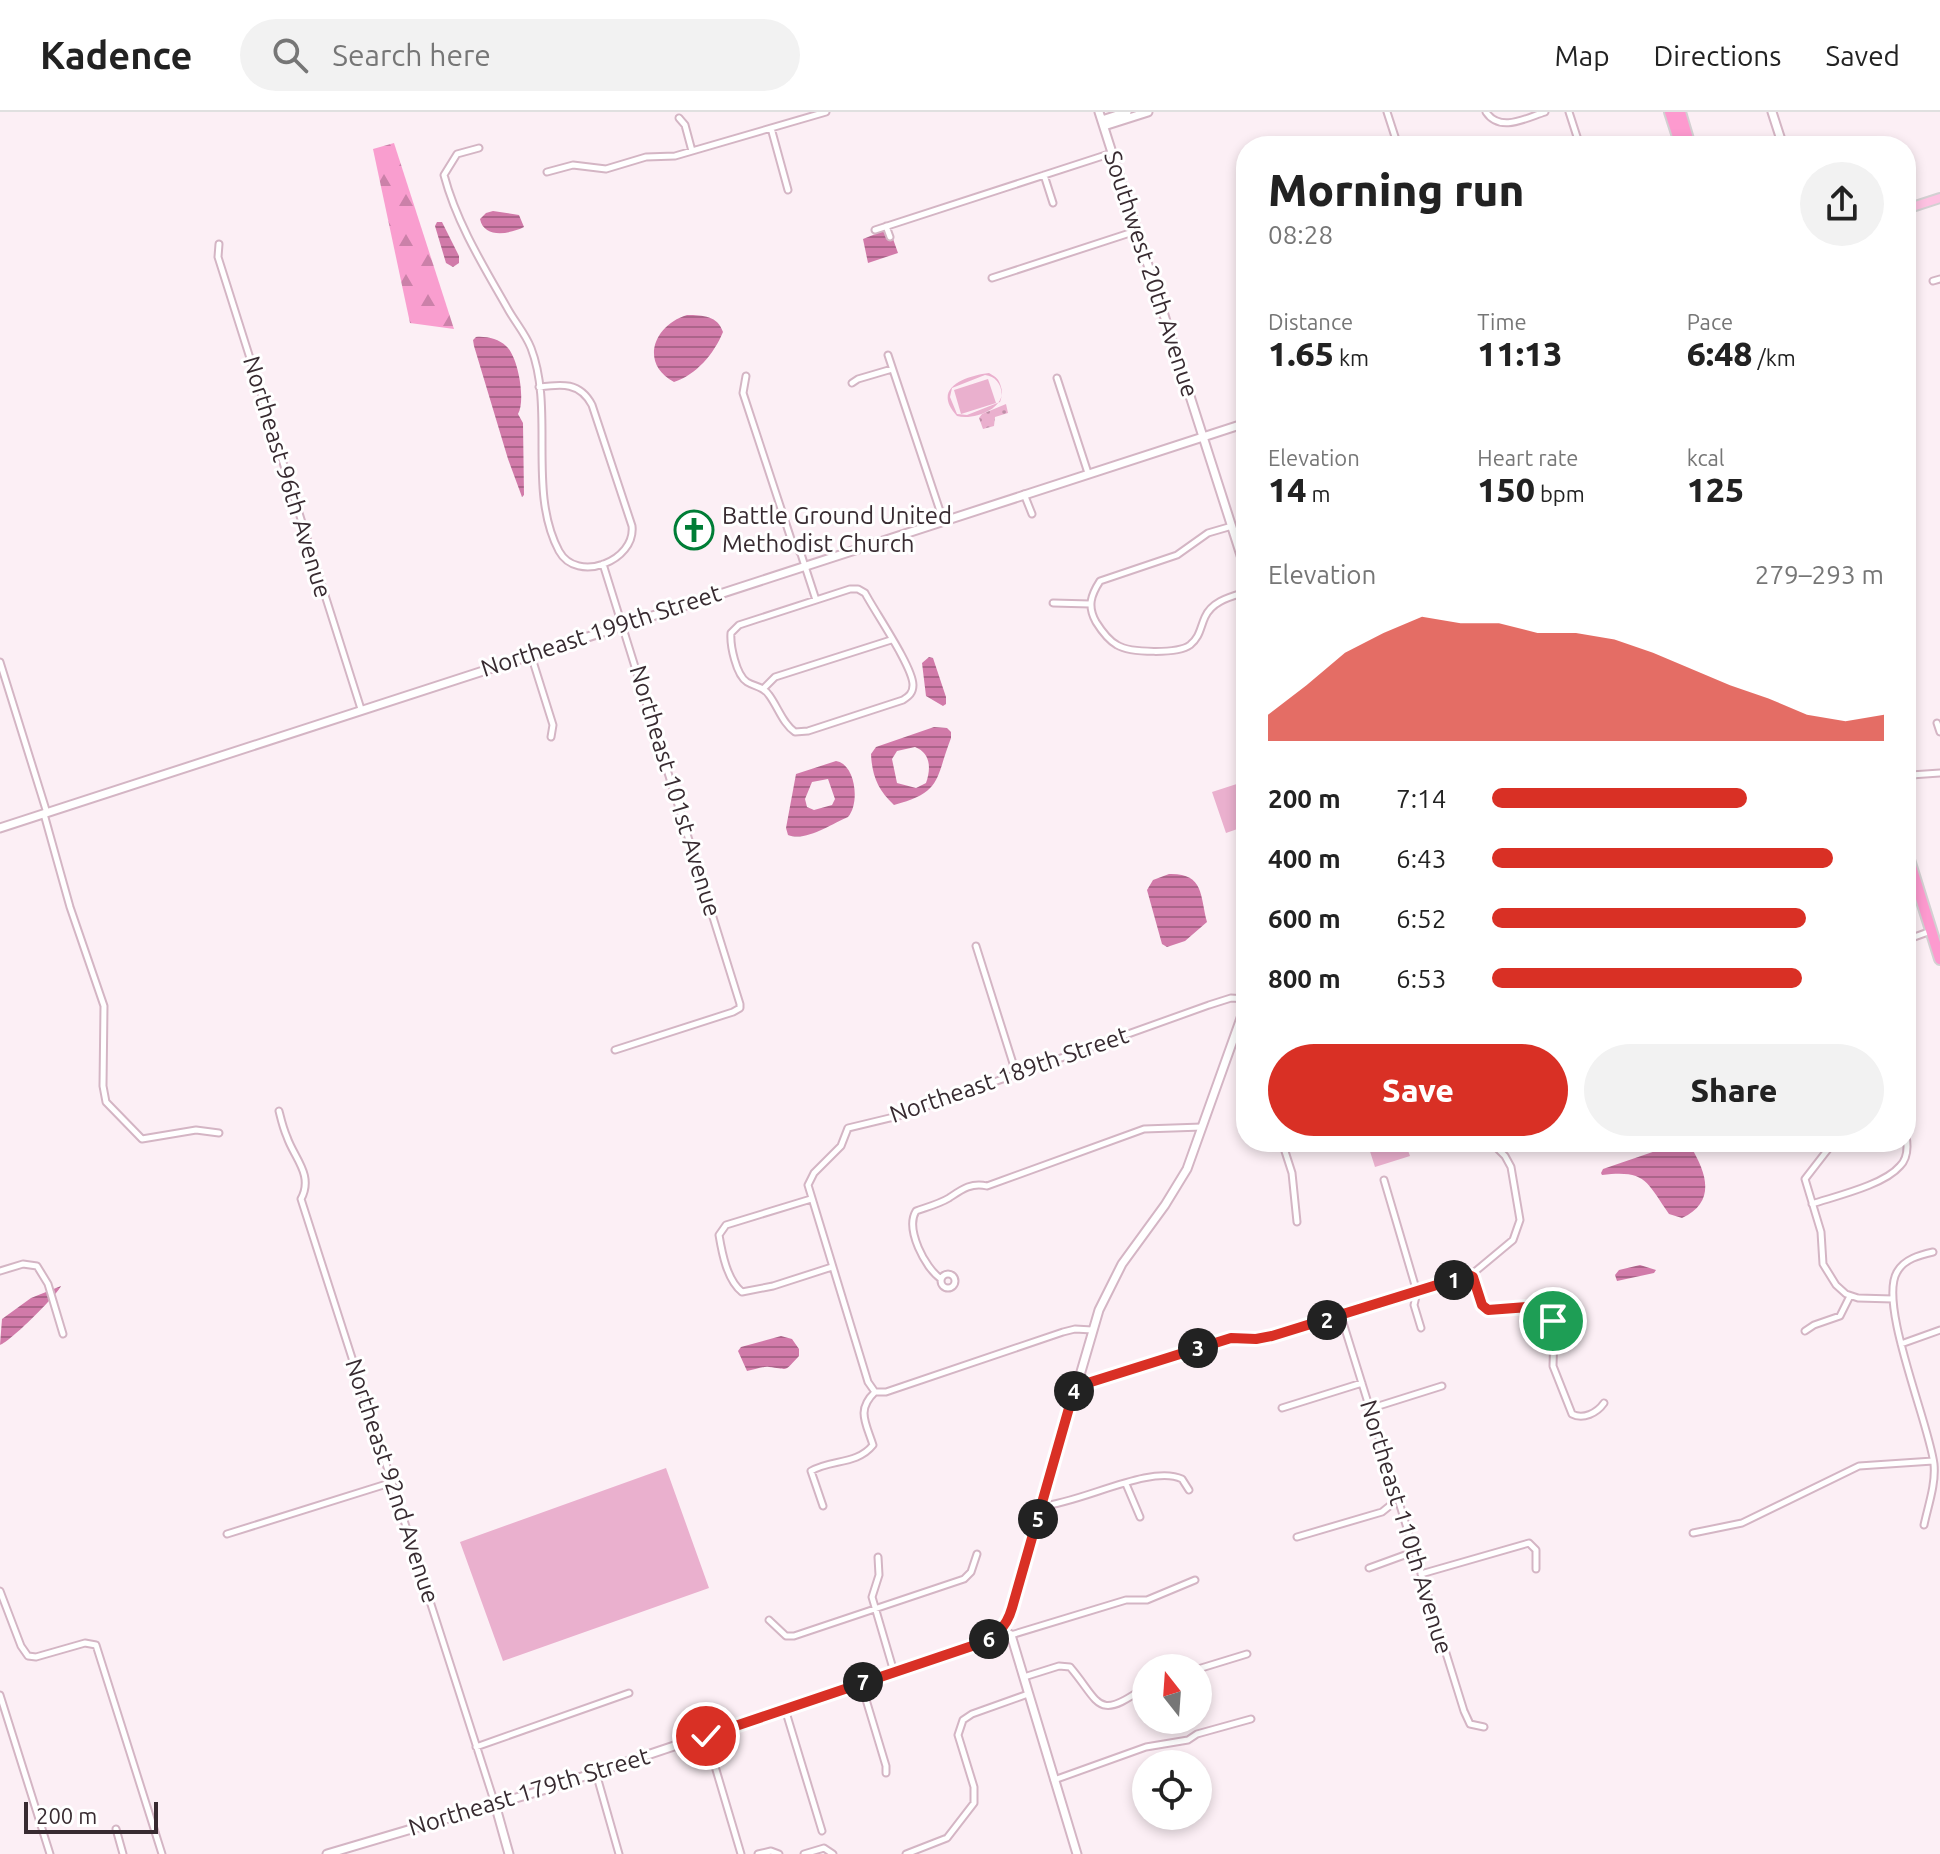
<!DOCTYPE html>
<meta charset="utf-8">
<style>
:root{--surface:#fff;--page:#f2f2f2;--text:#222;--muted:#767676;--line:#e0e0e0;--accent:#d93025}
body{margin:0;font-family:Ubuntu,sans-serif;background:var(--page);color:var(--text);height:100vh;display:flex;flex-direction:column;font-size:30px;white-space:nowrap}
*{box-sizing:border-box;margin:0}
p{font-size:26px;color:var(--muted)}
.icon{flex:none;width:44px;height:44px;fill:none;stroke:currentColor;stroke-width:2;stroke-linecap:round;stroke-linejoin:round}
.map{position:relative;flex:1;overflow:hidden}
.panel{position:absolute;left:1236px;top:24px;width:680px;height:1016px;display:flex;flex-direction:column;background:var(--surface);border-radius:32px;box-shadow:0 4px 12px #0003}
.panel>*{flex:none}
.needle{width:52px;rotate:343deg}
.controls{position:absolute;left:1132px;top:1542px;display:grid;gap:16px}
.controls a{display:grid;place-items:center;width:80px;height:80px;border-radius:50%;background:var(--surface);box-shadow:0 4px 12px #0003;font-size:40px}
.scale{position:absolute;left:24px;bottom:20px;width:134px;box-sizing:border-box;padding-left:8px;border:4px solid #382b31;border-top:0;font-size:22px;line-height:28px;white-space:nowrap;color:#382b31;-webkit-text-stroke:6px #fff;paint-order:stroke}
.pin{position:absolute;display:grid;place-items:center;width:68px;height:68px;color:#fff;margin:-34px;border:4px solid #fff;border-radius:50%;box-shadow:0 2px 8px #0007}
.km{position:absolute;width:40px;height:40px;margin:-20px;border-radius:50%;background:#222;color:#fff;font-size:22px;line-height:40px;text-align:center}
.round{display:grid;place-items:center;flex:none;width:84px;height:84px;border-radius:42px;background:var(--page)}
.headline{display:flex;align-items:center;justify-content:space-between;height:136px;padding:0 32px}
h1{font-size:44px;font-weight:800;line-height:60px}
.metrics{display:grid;grid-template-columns:repeat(3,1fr);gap:12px;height:136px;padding:8px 32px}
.metrics div{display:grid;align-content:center}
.metrics b{font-size:34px;font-weight:800}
.metrics small{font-size:22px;font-weight:400}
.metrics p{font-size:22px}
.chart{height:224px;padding:16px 32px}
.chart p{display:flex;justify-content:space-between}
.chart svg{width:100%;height:144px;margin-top:8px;fill:var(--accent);opacity:.7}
.action{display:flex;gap:16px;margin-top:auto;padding:16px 32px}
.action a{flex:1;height:92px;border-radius:48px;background:var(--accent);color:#fff;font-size:32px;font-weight:800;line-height:92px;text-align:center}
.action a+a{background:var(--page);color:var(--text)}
ul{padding:0 32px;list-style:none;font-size:26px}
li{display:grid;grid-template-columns:128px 96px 1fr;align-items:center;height:60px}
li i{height:20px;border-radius:10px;background:var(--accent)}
header{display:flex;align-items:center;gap:48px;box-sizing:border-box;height:112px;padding:0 40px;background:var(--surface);border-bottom:2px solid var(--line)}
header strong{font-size:38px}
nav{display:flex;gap:44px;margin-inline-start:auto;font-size:28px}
.search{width:560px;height:72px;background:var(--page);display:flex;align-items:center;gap:20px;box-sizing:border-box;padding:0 28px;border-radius:44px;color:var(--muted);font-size:30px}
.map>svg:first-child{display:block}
.green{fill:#eab0ce;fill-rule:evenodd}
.forest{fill:url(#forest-firs)}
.park{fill:url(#park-dots)}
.water{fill:url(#water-rules);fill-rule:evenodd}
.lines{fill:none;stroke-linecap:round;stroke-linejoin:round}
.street-casing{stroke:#d4b5c4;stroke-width:9}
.secondary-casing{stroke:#d4b5c4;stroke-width:11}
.primary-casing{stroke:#d3d0d2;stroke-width:12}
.highway-casing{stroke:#d3d0d2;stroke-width:14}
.street{stroke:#fff;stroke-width:5}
.secondary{stroke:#fff;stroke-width:7}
.primary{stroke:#fec2e2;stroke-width:8}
.highway{stroke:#fd9acf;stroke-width:10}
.route-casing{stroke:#fff;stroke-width:16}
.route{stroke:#d93025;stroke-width:10}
.labels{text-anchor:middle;stroke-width:6;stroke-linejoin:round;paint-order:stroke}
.street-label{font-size:24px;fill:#382b31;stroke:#fff}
.poi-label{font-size:24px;fill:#382b31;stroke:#fff;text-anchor:start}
</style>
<header>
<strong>Kadence</strong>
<div class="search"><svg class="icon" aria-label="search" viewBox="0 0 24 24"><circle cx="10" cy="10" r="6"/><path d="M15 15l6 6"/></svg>Search here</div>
<nav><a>Map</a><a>Directions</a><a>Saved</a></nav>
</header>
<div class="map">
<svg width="1940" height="1742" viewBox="0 0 1940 1742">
<defs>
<pattern id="forest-firs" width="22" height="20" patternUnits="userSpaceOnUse" patternTransform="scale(2)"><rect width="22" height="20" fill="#f99ecf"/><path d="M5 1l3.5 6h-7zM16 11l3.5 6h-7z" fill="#cb81a9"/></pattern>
<pattern id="park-dots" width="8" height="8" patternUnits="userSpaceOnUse" patternTransform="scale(2)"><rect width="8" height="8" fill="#eab0ce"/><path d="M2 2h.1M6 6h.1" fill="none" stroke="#bf8fa8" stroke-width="1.8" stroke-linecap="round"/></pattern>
<pattern id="water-rules" width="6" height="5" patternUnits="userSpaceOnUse" patternTransform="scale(2)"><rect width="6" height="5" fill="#d17aa9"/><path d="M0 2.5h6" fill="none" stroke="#ab648a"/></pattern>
</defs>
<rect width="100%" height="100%" fill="#fceff5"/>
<path class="green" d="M989,261C996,265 999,267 1001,275C1008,296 974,309 957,304C931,276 965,264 989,261ZM985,263C998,264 1005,278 1000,290L967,303L957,302L950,285L952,276Z
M988,267L996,291L961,302L954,278Z
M1246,669V714L1226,721L1212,680Z
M1367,1030H1405L1410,1044L1375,1055Z
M666,1356L709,1476L503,1549L460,1430Z"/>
<path class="forest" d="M394,31L454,217L410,211L373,37Z"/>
<path class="park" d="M1006,292L1008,301L995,305L994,314L983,317L979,306L982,302Z"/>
<path class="water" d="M493,99L519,103L524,115C510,122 484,127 480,107L486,101Z
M437,110H442L459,144V151L453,155L446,151L435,114Z
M883,119L887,126L892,124L898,141L868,151L863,127Z
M687,203C703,203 718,204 723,220C714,242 696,263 674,270C639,251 654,213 687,203Z
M476,225C486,224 499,227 506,234C518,244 526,288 518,302L523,311L524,383L522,385L508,347L474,234L473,228Z
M929,545L933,546L946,585V592L943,594L926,584L922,551Z
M934,615L947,616L951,620V626C935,667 943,680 894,693C878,678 872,664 871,642L876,635ZM915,635C931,641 931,657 926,671L916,676L897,671L892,647L897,639Z
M836,649C856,652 860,692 848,705C831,712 806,730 788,723L786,716L796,662ZM828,667L835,687L832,693L814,698L807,695L805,687L812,670Z
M1169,762C1204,761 1200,783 1207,810L1185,829L1167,835L1162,832L1147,778L1153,768Z
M1676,1032L1691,1035C1707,1062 1716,1090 1682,1106L1669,1102C1646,1069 1646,1058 1602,1063L1601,1061L1603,1057Z
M1640,1153L1656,1158L1654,1161L1617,1169L1615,1163L1619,1158Z
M61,1174C57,1183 10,1230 0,1233L2,1207L31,1186Z
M781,1224L792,1227L799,1237V1244C783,1261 790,1257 769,1255C763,1254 754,1258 747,1259L738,1239L741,1235Z"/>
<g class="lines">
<g class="street-casing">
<path id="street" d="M1387,0L1398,34
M1486,0C1500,21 1526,6 1545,0
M1569,0L1580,34
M679,6L685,13L692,39
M771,16L788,78
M479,36L457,42L444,63C457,112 484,155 509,199C516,211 526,223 531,236C555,298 527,379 559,439C577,472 636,449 632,414L592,293C580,270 562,272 539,275
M547,60L573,53L606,57L646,45L675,44L826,0
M1044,63L1053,91
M886,114L890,125
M875,118L1112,41
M219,132L218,145L361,597
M992,166L1136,119
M1933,169L1940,167
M888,243L943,408
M746,264L743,281L791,427L801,442L816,488
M1057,266L1088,361
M852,271L858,267L892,257
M1024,382L1032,402
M1232,414L1208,421L1177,443L1100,469C1091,483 1087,494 1096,510C1101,518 1108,528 1117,533C1130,541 1178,542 1190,533C1200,525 1200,516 1205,505C1212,489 1230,485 1246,480
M603,452L740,892V896L733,900L615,938
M850,477H858L865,481C875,500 913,555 913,573C913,581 909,584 903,588L808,619L795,620C783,612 778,595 769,583C763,574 755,575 747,570C736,563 730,533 731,521L739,513Z
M1053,491L1090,492
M531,543L553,613L551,625
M0,550L47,701
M764,576L775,565L891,528
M1937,611L1940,620
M1911,663L1940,661
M44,702L70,795L104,894L103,974L106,990L142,1027L196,1018L219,1021
M1906,828L1931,819
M976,834L1016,961
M279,999C281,1007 283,1016 287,1025C294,1046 314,1063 301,1087L495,1692
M1282,1030L1292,1061L1297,1110
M1829,1036L1805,1067L1821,1120L1823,1152L1836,1173L1846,1182L1858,1186L1893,1187
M1384,1068L1417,1180L1414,1193L1421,1216
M811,1087L726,1113L719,1123C722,1141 727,1168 742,1180L773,1174L832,1155
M1812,1092C1836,1084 1884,1073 1900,1054C1908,1046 1908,1035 1906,1024
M0,1159L23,1152L37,1154L48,1172L63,1222
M941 1169a7 7 0 1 1 14 0a7 7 0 1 1-14 0Z
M1471,1163C1476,1172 1477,1185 1483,1193C1494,1211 1534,1186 1551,1200L1554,1221L1553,1254L1572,1302C1583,1308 1597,1301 1604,1291
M941,1167C925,1156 905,1117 916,1099C927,1095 939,1092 949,1086C961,1078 971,1070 987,1074L1144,1017L1202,1015
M1341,1204L1464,1599L1470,1612L1484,1615
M1805,1219L1814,1213L1840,1204L1850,1184
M1901,1232L1940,1218
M1076,1274L1231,1226L1256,1227L1272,1224L1471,1163L1513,1128L1520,1108L1511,1055L1505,1044L1497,1036L1488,1033L1458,1034L1441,1030
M875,1280L868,1270L808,1073L814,1061L841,1034L848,1016L902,1003L1209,893L1231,886L1246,887
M875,1280H886L1063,1220L1075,1217L1092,1218
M1282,1296L1362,1271
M1369,1297L1442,1274
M1126,1372L1140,1405
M823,1394L811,1359C831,1347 857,1353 873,1333C866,1311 856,1298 875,1280
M1042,1394C1081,1391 1151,1352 1182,1367L1189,1378
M1924,1413C1928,1394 1936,1372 1934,1352C1929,1311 1878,1192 1897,1160C1904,1147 1920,1143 1933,1140
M1693,1421L1742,1411L1859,1354L1933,1349
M227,1422L393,1370
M1297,1425L1382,1400L1392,1392L1394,1383
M878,1445L879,1463L872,1485L894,1560
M1369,1456L1413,1440
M1421,1462L1529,1431L1536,1438V1457
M0,1479L21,1534L28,1544L36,1545L85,1531L96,1533L162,1742
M769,1508L786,1524H794L964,1467L971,1460L977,1442
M1011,1523L1126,1488H1147L1195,1468
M1198,1557L1247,1542
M1024,1565L1059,1554L1070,1555C1100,1590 1096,1611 1146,1574
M861,1571L886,1654V1661
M0,1583L50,1742
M785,1597L822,1719
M706,1624L741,1742
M476,1635L629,1581
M596,1661L619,1742
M1054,1668L1146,1635L1188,1628L1197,1622L1251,1607
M116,1717L123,1742
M758,1742L771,1739L779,1742
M804,1742L824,1736L833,1742
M906,1742L947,1726L974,1691V1675L958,1623L963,1608L972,1602L1028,1582"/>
</g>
<g class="secondary-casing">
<path id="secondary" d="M1099,0L1246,459
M1772,0L1783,34
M1102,8L1127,0
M1104,14L1148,0
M0,716L1246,311
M1001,1518L1011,1523L1077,1742
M495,1692L509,1742
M327,1742L543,1678L975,1533C995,1525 1005,1517 1012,1496L1099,1198L1122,1152L1165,1093L1187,1057L1246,892"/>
</g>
<g class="primary-casing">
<path id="primary" d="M1906,97L1940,86"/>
</g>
<g class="highway-casing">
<path id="highway" d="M1670,0L1681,34
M1680,0L1690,34
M1906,668L1910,664
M1906,738L1940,847"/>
</g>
<use href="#street" class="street"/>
<use href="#secondary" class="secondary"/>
<use href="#primary" class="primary"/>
<use href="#highway" class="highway"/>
</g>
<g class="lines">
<g class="route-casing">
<path id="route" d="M706,1624L975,1533C995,1525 1006,1517 1012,1496L1075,1275L1231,1226L1256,1227L1272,1224L1469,1163L1473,1165L1482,1193L1488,1198L1541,1194L1551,1200L1553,1209"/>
</g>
<use href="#route" class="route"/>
</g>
<defs>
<g id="church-ring" transform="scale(2)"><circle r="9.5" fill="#fff" stroke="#007d36" stroke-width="1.5"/><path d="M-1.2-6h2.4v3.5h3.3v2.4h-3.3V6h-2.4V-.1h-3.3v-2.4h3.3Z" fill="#007d36"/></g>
</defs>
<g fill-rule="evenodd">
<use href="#church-ring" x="694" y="418"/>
</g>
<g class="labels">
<g class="street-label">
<text transform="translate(1151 162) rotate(72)" y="8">Southwest 20th Avenue</text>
<text transform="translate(287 365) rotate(73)" y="8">Northeast 96th Avenue</text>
<text transform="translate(601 519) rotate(-18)" y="8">Northeast 199th Street</text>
<text transform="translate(675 679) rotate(73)" y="8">Northeast 101st Avenue</text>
<text transform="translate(1009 963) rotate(-19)" y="8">Northeast 189th Street</text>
<text transform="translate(392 1369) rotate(72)" y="8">Northeast 92nd Avenue</text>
<text transform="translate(1406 1415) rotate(73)" y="8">Northeast 110th Avenue</text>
<text transform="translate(529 1680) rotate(-17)" y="8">Northeast 179th Street</text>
</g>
<g class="poi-label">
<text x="722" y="412">Battle Ground United<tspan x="722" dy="28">Methodist Church</tspan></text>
</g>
</g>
</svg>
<div class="controls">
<a><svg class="needle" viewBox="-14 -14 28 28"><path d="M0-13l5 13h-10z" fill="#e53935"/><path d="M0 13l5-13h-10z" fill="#767676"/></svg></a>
<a><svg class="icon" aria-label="locate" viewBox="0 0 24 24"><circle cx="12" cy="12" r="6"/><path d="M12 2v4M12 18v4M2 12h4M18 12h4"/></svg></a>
</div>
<div class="scale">200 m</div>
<div class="pin" style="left:1553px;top:1209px;background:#1e9e55"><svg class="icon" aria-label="arrive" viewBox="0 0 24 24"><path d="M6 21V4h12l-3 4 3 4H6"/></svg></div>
<div class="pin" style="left:706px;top:1624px;background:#d93025"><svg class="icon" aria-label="check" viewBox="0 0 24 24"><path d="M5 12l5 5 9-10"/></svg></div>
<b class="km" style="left:1454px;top:1168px">1</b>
<b class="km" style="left:1327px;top:1208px">2</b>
<b class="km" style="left:1198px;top:1236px">3</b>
<b class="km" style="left:1074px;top:1279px">4</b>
<b class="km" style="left:1038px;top:1407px">5</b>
<b class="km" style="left:989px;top:1527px">6</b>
<b class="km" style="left:863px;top:1570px">7</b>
<section class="panel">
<div class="headline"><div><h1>Morning run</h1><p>08:28</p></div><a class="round"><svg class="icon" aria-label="share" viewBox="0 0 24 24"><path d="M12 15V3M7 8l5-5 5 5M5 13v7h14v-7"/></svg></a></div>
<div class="metrics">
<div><p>Distance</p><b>1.65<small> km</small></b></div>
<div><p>Time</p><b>11:13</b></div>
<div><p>Pace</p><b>6:48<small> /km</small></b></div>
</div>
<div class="metrics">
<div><p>Elevation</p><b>14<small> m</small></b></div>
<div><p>Heart rate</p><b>150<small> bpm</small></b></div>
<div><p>kcal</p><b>125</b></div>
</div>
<div class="chart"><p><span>Elevation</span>279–293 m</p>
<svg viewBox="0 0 160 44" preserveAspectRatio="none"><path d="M0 44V36L10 27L20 17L30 11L40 6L50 8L60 8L70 11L80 11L90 13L100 17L110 22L120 27L130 31L140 36L150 38L160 36V44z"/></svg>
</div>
<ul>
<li><b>200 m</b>7:14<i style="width:65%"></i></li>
<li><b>400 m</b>6:43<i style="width:87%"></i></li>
<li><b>600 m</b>6:52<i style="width:80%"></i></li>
<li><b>800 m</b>6:53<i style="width:79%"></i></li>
</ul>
<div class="action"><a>Save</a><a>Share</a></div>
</section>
</div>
